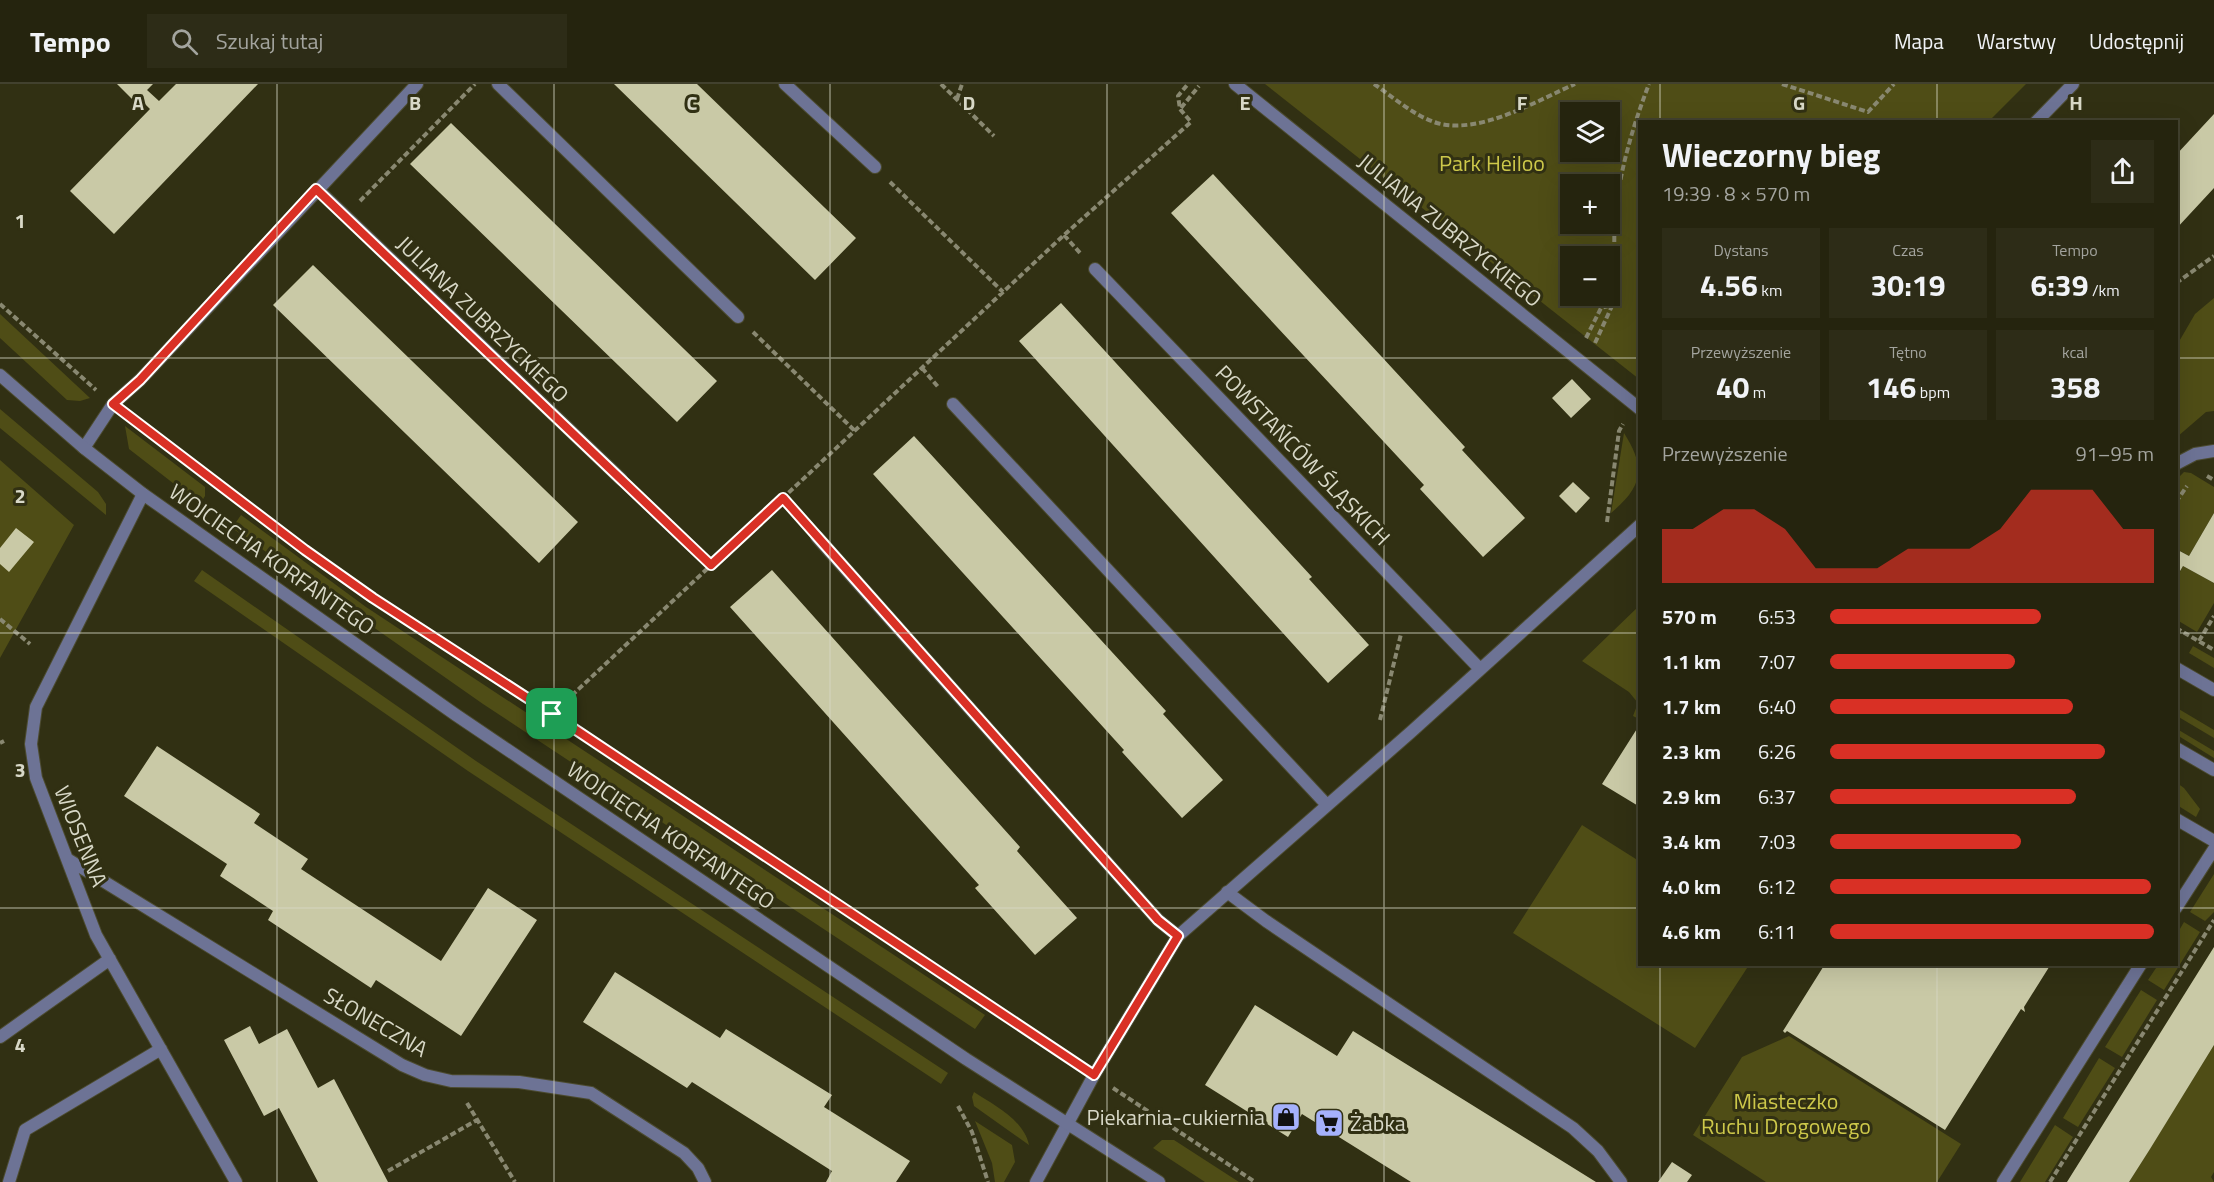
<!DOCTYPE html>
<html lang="pl">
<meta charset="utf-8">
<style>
:root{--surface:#25240e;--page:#2d2c17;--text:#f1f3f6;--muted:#a3a49e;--line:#42412e;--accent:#d93025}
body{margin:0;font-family:"Titillium Web",sans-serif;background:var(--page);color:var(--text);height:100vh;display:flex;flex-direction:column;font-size:22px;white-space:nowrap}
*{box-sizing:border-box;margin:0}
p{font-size:20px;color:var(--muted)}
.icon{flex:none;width:33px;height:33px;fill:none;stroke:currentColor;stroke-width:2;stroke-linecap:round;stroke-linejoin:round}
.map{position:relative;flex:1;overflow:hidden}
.details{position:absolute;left:1638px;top:36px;width:540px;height:846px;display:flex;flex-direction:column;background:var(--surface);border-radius:0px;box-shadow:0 6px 24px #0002,0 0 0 2px var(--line)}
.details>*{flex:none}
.fabs{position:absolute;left:1560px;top:18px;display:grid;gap:12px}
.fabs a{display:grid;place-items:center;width:60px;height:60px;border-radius:0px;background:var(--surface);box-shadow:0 6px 24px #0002,0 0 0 2px var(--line);font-size:30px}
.pin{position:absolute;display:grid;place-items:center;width:51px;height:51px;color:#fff;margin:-26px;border-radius:12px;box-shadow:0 3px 9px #0006}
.round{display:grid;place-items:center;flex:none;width:63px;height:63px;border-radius:0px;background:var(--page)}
.head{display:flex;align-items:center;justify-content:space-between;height:102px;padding:0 24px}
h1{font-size:33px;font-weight:700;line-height:45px}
.figures{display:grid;grid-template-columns:repeat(3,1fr);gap:9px;height:102px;padding:6px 24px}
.figures div{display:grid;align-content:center;border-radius:0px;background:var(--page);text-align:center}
.figures b{font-size:30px;font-weight:700}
.figures small{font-size:16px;font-weight:400}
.figures p{font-size:16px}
.chart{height:168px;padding:12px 24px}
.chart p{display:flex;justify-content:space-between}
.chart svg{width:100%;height:108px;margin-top:6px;fill:var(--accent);opacity:.7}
ul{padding:0 24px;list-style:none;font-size:20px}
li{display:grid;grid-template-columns:96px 72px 1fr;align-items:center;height:45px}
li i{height:15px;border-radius:8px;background:var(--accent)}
header{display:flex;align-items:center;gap:36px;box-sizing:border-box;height:84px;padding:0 30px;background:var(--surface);border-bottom:2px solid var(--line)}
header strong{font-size:28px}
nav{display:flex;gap:33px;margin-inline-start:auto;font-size:21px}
.search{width:420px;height:54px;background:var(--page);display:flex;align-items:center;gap:15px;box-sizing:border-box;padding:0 21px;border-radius:0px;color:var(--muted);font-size:22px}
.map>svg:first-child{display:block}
.green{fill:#4f4d16;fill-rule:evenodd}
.building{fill:#c9c9a6}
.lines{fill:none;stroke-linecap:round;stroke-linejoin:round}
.service-casing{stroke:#4c4b30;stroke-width:14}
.minor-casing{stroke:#4c4b30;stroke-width:14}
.tertiary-casing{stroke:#4c4b30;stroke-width:14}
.path{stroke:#898871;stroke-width:4;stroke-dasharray:6 3;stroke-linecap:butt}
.service{stroke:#6d7395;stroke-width:12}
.minor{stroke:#6d7395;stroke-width:12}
.tertiary{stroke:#6d7395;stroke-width:12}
.route-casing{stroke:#fff;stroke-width:12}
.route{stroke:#d93025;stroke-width:8}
.grid{fill:none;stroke:#d8d8c7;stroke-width:1.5;stroke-opacity:0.55}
.labels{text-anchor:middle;stroke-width:6;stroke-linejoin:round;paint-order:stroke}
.park-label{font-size:22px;fill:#cdc84a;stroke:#313013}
.street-label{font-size:22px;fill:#d8d8c7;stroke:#313013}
.poi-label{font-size:22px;fill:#d8d8c7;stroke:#313013;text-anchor:end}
.grid-label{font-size:20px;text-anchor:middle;font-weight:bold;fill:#d8d8c7;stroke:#313013;stroke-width:6;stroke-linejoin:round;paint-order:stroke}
</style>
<header>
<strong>Tempo</strong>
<div class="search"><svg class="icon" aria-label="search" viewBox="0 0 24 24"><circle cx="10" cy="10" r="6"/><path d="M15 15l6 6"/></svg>Szukaj tutaj</div>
<nav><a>Mapa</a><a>Warstwy</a><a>Udostępnij</a></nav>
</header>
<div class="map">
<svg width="2214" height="1098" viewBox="0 0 2214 1098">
<rect width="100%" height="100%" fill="#313013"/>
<path class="green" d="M1265,0H2026L1989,37L1640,38L1639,295ZM1570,28H1610V68H1570ZM1570,100H1610V140H1570ZM1570,172H1610V212H1570Z
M2214,214V327L2206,328L2177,353V261L2195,230Z
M0,230L90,314L80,317L67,316L0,254Z
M0,325L98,408L106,420V431L0,344Z
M125,342L205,403V412L200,420L129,365Z
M1624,349C1646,384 1643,402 1611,429Z
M0,376L74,441L0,574Z
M2184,388L2191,389L2214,403V429L2189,472L2177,465V395Z
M241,431L366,523L985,931L975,945L483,620L232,444Z
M2183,482L2214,499V519L2197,548L2177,536V494Z
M202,486L476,677L948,989L941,1000L468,687L194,497Z
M1639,522V635L1633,632L1638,619L1629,608L1582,577Z
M2193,562L2214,574V584L2189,569Z
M2177,624L2214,646V654L2177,632Z
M2177,645L2214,667V674L2177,651Z
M2177,699L2184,704L2200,725L2196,733L2177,721Z
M1582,741L1639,777L1640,880L1749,881L1695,964L1513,849Z
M2214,790V828L2205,837L2190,828Z
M2184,838L2200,848L2164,906L2148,896L2158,881L2176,880L2177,850Z
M2141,906L2157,916L2122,973L2105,963Z
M1789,952L1961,1060L1937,1098H1766L1693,1051L1742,973Z
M2214,961V1088L2211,1093L2214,1098H2129Z
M2099,974L2115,984L2078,1043L2063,1034Z
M974,1008C994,1021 1024,1036 1029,1061L974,1022L972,1013Z
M975,1037L1012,1061L1015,1078L1004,1098H995L992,1079Z
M2055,1041L2073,1053L2045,1098H2020Z
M1162,1056H1174L1239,1098H1205L1153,1064Z"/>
<path class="building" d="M117,0H153L147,6L159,17L176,0H258L114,150L70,107L150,25L140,15L136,19Z
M614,0H697L856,154L815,196Z
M2214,30V104L2176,145V71Z
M451,39L717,297L677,338L410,80Z
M1213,90L1465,363L1462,366L1525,434L1483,473L1420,405L1424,401L1171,129Z
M313,181L578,438L539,479L273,221Z
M1061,219L1312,493L1309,495L1369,561L1328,599L1019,257Z
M1572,295L1591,315L1571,334L1552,314Z
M914,352L1166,627L1163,630L1223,696L1182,734L1122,668L1124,666L873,390Z
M1573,398L1590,414L1576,429L1559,412Z
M2214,429V499L2183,482L2176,494V465L2189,472Z
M16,444L34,458L9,488L0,480V464Z
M772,486L1020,763L1017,767L1077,834L1035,871L975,804L979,801L730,523Z
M1640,640V723L1602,700Z
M157,662L260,730L254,739L308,775L301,785L441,877L488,804L537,836L461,952L376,896L371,904L268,836L273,827L220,792L227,780L124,712Z
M2214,863V961L2150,1065L2129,1098H2067Z
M1825,880H2051L2024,923L2025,928L2021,925L1945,1046L1787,947L1785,949L1783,947Z
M615,888L720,954L726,945L832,1011L824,1023L910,1077L896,1098H826L832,1087L692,998L687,1004L583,938Z
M1255,921L1337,972L1353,947L1596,1098H1411L1302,1030L1288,1053L1205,1001Z
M250,942L259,960L287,945L318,1004L334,995L388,1098H318L279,1024L264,1032L224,956Z
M1672,1078L1692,1091L1687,1098H1658Z"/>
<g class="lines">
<g class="service-casing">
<path id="service" d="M2176,380L2195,370L2214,367
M2176,584L2214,606
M2176,735L2214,757
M1227,808L1266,837L1573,1044L1598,1067L1621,1098"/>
</g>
<g class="minor-casing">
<path id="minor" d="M498,0L738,233
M785,0L875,83
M1235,0L1640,325
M2036,38L2073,0
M317,105L621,395
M1095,185L1480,585
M953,320L1326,720
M84,364L113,320L140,296L417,0
M143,410L36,623L31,660L36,694L96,851L236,1098
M817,453L1158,836L1178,852
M2176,664L2214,686
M69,776L402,981L425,991L451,997L519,998L591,1009L684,1069L698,1084L705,1098
M2176,824L2214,765
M0,953L110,875
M9,1098L25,1046L161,965
M1036,1098L1094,991L1178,852L1411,648L1640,441
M2003,1098L2141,880"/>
</g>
<g class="tertiary-casing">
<path id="tertiary" d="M0,291L84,364L143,410L456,631L966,975L1159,1098"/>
</g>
<path class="path" d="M941,0L994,52
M1374,0C1393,13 1414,32 1437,39C1480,51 1536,17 1575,0
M1782,0L1868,28L1894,0
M957,15L962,0
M1181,24L1199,2
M890,98L1003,208
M360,117L475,0
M1064,151L1080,169
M2176,199L2214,172
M0,220L96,306
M753,248L855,347
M1586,254L1601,224L1612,221C1617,189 1612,156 1616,124C1621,82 1634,39 1649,0
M1595,259L1612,222
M922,284L939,304
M132,335L373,514L552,630L1074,978
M2207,392L2214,396
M636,410L711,481
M782,414L802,437
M2176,418L2187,402
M1607,438L1619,347L1623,340
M0,535L30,560
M2176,544L2214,566
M2199,557L2214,532
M552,630L1064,151L1191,38L1180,25L1178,12L1188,0
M1380,636L1401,550
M0,659L4,657
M1113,1004L1255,1098
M467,1019L515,1098
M958,1022L972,1048L988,1098
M388,1087L477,1036
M2050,1098L2214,836"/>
<use href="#service" class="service"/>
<use href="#minor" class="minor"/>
<use href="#tertiary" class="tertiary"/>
</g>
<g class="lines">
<g class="route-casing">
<path id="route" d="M316,105L711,481L783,414L1158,836L1178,852L1094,991L552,630L373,514L305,466L113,320L140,296Z"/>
</g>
<use href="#route" class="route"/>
</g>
<path class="grid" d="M277,0V1098M554,0V1098M830,0V1098M1107,0V1098M1384,0V1098M1660,0V38M1937,0V38M0,274H1640M2176,274H2214M0,549H1640M2176,549H2214M0,824H1640M2176,824H2214M1660,880V1098M1937,880V1098"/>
<defs>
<g id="shop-square" transform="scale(1.5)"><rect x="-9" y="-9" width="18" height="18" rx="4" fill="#a5b1fc" stroke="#313013"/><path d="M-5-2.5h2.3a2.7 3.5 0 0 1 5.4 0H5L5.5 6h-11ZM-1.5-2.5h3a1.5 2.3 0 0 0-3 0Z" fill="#111"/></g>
<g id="supermarket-square" transform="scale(1.5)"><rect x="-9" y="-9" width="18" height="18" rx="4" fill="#a5b1fc" stroke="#313013"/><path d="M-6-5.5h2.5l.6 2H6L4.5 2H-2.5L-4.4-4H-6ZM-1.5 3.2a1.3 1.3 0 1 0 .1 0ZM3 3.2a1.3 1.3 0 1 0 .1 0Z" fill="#111"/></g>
</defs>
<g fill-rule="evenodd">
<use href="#shop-square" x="1286" y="1033"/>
<use href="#supermarket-square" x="1329" y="1039"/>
</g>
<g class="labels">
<g class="park-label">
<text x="1492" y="87">Park Heiloo</text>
<text x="1786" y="1025">Miasteczko<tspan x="1786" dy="25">Ruchu Drogowego</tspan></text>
</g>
<g class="street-label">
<text transform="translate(1450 146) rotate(39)" y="8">JULIANA ZUBRZYCKIEGO</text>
<text transform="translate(483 235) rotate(44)" y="8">JULIANA ZUBRZYCKIEGO</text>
<text transform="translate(1303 371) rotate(46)" y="8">POWSTAŃCÓW ŚLĄSKICH</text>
<text transform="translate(272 475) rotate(35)" y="8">WOJCIECHA KORFANTEGO</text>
<text transform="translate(671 751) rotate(34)" y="8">WOJCIECHA KORFANTEGO</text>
<text transform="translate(81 752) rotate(68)" y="8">WIOSENNA</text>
<text transform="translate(376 938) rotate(30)" y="8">SŁONECZNA</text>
</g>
<g class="poi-label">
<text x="1265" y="1041">Piekarnia-cukiernia</text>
<text x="1350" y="1047" text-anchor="start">Żabka</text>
</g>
</g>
<g class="grid-label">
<text x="138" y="26">A</text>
<text x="415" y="26">B</text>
<text x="692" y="26">C</text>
<text x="969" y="26">D</text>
<text x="1245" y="26">E</text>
<text x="1522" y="26">F</text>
<text x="1799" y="26">G</text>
<text x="2076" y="26">H</text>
<text x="20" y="144">1</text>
<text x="20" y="419">2</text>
<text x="20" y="693">3</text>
<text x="20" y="968">4</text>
</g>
</svg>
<div class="fabs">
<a><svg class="icon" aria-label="layers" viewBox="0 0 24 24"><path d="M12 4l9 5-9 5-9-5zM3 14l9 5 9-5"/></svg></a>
<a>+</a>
<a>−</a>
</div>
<div class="pin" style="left:552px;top:630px;background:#1e9e55"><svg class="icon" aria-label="arrive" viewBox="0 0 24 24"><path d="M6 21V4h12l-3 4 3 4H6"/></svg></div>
<section class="details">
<div class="head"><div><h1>Wieczorny bieg</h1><p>19:39 · 8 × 570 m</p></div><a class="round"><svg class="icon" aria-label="share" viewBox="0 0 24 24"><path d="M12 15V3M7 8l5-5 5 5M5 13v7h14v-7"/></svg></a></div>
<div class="figures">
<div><p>Dystans</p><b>4.56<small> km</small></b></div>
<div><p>Czas</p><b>30:19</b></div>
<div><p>Tempo</p><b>6:39<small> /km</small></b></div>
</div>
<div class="figures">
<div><p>Przewyższenie</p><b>40<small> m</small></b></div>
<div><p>Tętno</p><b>146<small> bpm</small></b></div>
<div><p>kcal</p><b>358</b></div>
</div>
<div class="chart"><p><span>Przewyższenie</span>91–95 m</p>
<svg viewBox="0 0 160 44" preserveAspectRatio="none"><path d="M0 44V22L10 22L20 14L30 14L40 22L50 38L60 38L70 38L80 30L90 30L100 30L110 22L120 6L130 6L140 6L150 22L160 22V44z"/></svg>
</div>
<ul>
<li><b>570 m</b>6:53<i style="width:65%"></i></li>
<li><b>1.1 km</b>7:07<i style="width:57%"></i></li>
<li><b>1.7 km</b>6:40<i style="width:75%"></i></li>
<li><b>2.3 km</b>6:26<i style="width:85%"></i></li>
<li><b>2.9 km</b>6:37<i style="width:76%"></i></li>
<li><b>3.4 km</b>7:03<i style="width:59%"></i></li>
<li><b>4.0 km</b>6:12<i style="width:99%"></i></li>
<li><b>4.6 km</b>6:11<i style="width:100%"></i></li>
</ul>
</section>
</div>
